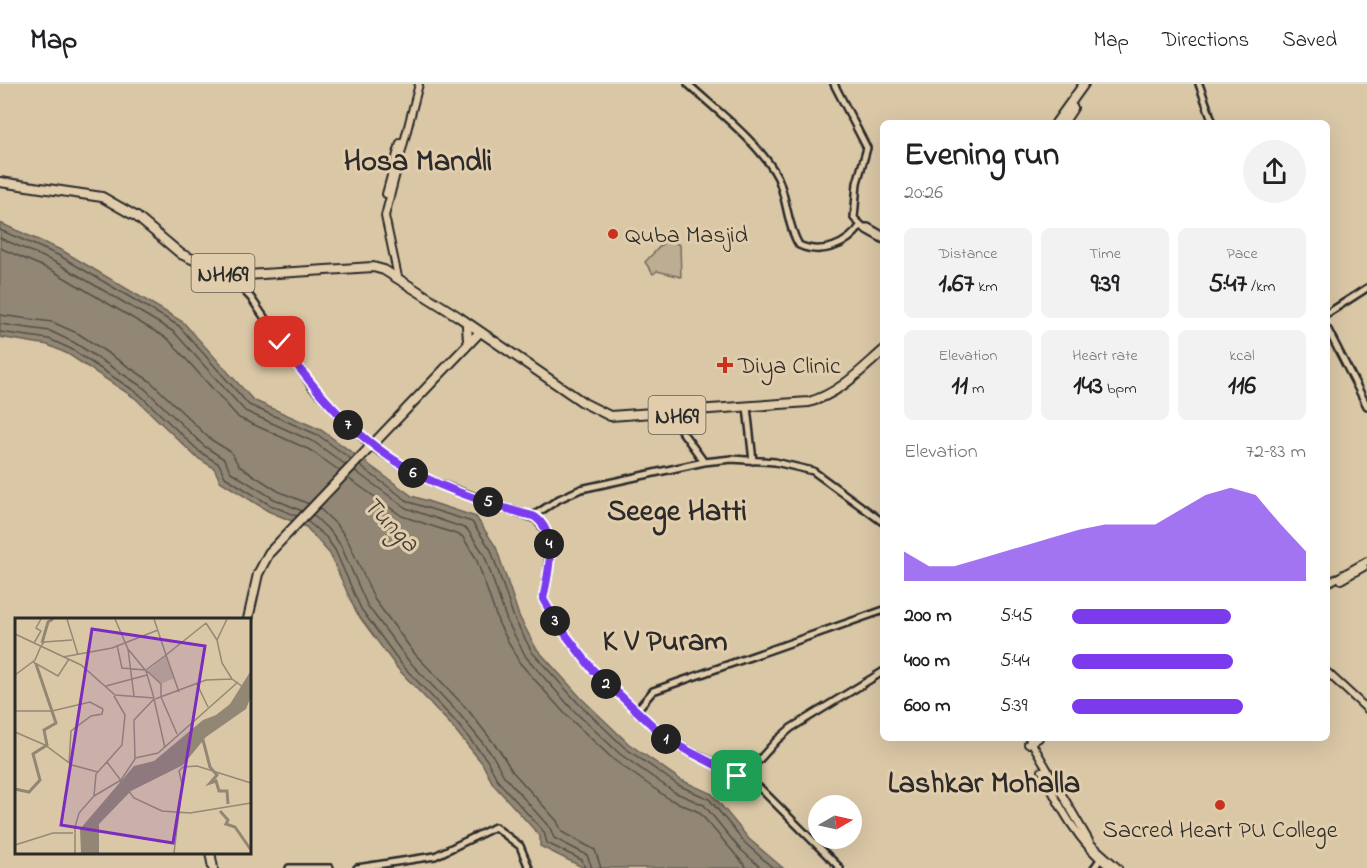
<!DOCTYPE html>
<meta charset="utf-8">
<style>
:root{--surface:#fff;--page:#f2f2f2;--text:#202124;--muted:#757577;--line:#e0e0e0;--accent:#7c3aed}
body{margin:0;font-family:"Indie Flower",sans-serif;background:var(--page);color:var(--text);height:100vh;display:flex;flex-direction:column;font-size:22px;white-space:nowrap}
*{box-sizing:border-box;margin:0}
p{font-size:20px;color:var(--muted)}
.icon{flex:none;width:33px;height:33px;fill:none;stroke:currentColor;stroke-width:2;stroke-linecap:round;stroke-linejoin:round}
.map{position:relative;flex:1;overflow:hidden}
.sheet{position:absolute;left:880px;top:36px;width:450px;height:621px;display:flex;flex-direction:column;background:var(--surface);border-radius:9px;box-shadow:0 6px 24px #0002}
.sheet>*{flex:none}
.needle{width:39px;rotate:81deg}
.tools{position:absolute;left:808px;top:711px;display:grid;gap:12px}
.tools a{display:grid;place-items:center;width:54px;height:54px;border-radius:50%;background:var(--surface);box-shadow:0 6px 24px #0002;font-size:30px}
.pin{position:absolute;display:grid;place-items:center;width:51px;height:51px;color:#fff;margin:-26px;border-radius:12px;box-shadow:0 3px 9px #0006}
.km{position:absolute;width:30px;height:30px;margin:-15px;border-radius:50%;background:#222;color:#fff;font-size:16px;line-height:30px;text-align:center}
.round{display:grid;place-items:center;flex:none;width:63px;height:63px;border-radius:32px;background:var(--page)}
.summary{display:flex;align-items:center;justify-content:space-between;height:102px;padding:0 24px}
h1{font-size:33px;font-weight:700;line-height:45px}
.metrics{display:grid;grid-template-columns:repeat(3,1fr);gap:9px;height:102px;padding:6px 24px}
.metrics div{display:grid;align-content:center;border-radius:9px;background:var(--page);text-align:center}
.metrics b{font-size:26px;font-weight:700}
.metrics small{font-size:16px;font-weight:400}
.metrics p{font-size:16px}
.chart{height:168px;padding:12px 24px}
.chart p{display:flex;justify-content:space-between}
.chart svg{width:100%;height:108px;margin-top:6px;fill:var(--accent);opacity:.7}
ul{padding:0 24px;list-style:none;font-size:20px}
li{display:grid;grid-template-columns:96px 72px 1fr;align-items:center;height:45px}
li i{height:15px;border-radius:8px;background:var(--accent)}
header{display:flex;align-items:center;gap:36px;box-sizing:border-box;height:84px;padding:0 30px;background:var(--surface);border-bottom:2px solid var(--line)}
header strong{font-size:28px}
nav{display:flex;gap:33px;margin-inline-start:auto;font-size:21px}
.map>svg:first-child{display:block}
.green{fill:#bdad92;stroke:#746c5e;stroke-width:1.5}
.water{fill:#928774;stroke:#696257;stroke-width:1.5}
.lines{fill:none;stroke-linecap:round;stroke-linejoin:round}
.shore{stroke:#545048;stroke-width:1.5}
.secondary-casing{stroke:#2b2b2b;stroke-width:10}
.primary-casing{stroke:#2b2b2b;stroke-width:10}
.highway-casing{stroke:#2b2b2b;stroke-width:12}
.secondary{stroke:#e1cdab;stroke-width:5}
.primary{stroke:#e1cdab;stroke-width:6}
.highway{stroke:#e1cdab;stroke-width:8}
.route-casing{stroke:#fff;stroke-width:12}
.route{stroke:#7c3aed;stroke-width:8}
.poi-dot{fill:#c8321e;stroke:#e1cdab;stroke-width:2}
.labels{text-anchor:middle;stroke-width:6;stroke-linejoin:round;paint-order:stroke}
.shield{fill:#e1cdab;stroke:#625c51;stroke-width:1.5}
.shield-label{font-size:22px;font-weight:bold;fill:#2b2b2b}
.poi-label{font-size:24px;fill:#2b2b2b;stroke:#e1cdab;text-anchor:start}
.water-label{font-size:26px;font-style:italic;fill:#403d3a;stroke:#e1cdab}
.district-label{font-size:30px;font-weight:bold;fill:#2b2b2b;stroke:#e1cdab}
.inset-river{fill:none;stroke:#928774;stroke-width:3}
.inset-road{fill:none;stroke:#948975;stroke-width:1.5}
.view{fill:#7b2cbf;fill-opacity:0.15;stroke:#7b2cbf;stroke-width:3}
.inset-edge{fill:none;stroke:#2b2b2b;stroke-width:3}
</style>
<header>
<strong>Map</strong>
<nav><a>Map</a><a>Directions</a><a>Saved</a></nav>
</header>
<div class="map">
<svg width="1367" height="784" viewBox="0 0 1367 784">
<rect width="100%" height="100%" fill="#dac7a6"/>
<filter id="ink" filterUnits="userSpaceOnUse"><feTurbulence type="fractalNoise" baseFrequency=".0167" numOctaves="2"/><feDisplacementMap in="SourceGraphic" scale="12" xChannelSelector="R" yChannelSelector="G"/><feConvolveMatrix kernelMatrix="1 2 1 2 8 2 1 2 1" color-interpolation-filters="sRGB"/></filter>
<g filter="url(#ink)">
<path class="green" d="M667,155L680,161L681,193L657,187L653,190L645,178Z"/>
<path class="water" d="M0,139L63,167L183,238L253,316L321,346L412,412L476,433L496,463L519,532L536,564L582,615L629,660L681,696L712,710L749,755L783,784H584L540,762V752L493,700L482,679L451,641L398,585L356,528L330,470L306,443L268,427L220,397L214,384L196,373L135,314L68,270L48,261L0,253Z"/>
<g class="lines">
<path class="shore" d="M0,146L60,172L179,242L249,321L318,351L351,375
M0,154L57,179L174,248L245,327L314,358L346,381
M0,164L53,187L168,255L239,334L310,366L340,387
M0,231L52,238L79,250L150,297L210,355L231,368L239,382L278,407L309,420
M0,240L50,247L75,259L144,304L204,362L224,375L231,388L274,415L302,427
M0,248L49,255L71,265L139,310L200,368L219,380L225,393L270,421L297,432
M360,382L409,418L472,438L491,466L514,534L532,568L578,619L625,664L678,701L709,715L745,759L773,784
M355,387L406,424L467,445L484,470L507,537L526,573L572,625L620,670L674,708L704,721L739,764L761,784
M348,394L402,432L462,452L476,474L499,540L519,578L566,631L614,676L669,715L699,728L747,784
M319,424L338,442L348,457L375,516L415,570L468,626L500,667L512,687L557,737L562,748L595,766L601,784
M313,431L331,448L341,462L367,521L408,576L461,632L493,672L504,692L550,744L554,754L587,771L592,784
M307,437L326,453L335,466L361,525L402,581L455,637L487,676L498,697L544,748L547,759L582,776L585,784"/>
<g class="secondary-casing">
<path id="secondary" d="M688,0C716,26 761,60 778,94C787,115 787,141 799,161C821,171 847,162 861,141
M834,0L867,64L857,99L854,134L866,146L884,156
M1199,0L1213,39
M864,143H868L884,152
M230,192L251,214L312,303L370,361L418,392L536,435L549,452L548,490L543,515L556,538L592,585L669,657L751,697L762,706L840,784
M1328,229L1367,204
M1328,246L1367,322
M747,323L753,377
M670,331L704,378
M533,432L559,415L581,405L704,378L732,375L775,378L813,387L884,439
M637,626L653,607L884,526
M743,694L777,656L791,644L884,587
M289,784H330
M357,784L435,772L495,743L520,762L529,784
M1094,784L1102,773"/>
</g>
<g class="primary-casing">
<path id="primary" d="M386,110L400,59
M398,193L385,132L419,0
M1341,496L1364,483
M1328,499L1367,477
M1328,589L1367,625
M1029,654L1091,760L1118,784
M1028,660L1039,654
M1042,687C1059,722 1079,760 1111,784"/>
</g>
<g class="highway-casing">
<path id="highway" d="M1056,39L1084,0
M1063,39L1073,24
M0,98L102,113L137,133L181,170L230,192L373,183L384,186L459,233L584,319L610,332L809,318C840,309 860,287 884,266
M467,242L468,256
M248,535L258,490L269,469L480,248
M210,768L213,784"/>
</g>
<use href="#secondary" class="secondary"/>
<use href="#primary" class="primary"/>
<use href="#highway" class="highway"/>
</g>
</g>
<g class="lines" filter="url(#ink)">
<g class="route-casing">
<path id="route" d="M280,258C326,323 376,377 453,406C474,414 496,422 518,428C523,430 531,431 535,433C559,450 548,491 543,515L556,538L592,585L669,657L737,692"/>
</g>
<use href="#route" class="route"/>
</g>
<g class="poi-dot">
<circle cx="613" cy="150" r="6"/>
<path d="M722 272h6v6h6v6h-6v6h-6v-6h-6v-6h6z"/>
<circle cx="1220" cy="721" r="6"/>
</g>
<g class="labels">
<g class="shield">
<rect x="191.5" y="170" width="63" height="38" rx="4.5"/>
<rect x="648.5" y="312" width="57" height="38" rx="4.5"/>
</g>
<g class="shield-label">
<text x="223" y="197">NH169</text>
<text x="677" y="339">NH69</text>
</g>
<g class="poi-label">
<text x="625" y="158">Quba Masjid</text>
<text x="738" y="289">Diya Clinic</text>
<text x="1220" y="753" text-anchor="middle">Sacred Heart PU College</text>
</g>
<g class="water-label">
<text transform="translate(392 439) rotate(45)" y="9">Tunga</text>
</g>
<g class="district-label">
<text x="418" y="86">Hosa Mandli</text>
<text x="677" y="436">Seege Hatti</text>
<text x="665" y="566">K V Puram</text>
<text x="984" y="708">Lashkar Mohalla</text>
</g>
</g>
<g transform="translate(15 534)">
<rect width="236" height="236" fill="#dac7a6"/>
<path d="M151,38L159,60L146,66L132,53Z" fill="#bdad92"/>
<path d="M235,54V81L231,91L191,119L168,147L116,173L84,206V235H66L65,211L119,148L139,143L188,102L201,97L215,86Z" fill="#928774"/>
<path class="inset-river" d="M27,25L33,4L38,1M188,122L195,149L202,157L195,165L201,163L204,173H212L213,186M0,171L14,174L25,162L18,136L32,127L29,112L41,105L21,46M205,193L213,202L211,206L220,209L236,232"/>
<path class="inset-road" d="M52,1L63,37M100,1L113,31L131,53M139,1L151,37M191,5L202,22M0,16L66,47L100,77M202,22L207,45L217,61M202,22L212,1M19,25L26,13L21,10L26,1M102,27L107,50L130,52M26,28L29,24L57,22M113,31L119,78M151,37L191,5M151,37L164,74M48,39L97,30L143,12M18,44L43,58L54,41M131,52L151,37M131,53L139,80M132,53L146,66V79M0,57L20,42L26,28M182,66L193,89M91,68L132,57M100,77L139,80M146,79L162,116M139,81L150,130M140,81L191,62L217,61L236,75M0,93H37L75,84L88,91M0,114L30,127L57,147L83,154M120,140L143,135L223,64M92,144L119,180L147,193L175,195L236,185M54,146L56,113L76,98L87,96L88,91M106,162L120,141L119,102L139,81M79,178L106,162M164,194L167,166L164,153L168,149L182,148L236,165M0,227L38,215H58M60,235V209L64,195L79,178L81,156L107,127L110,97L99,78M159,235L164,194"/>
<path class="view" d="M77,11L190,28L158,225L46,207Z"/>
<rect width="236" height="236" class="inset-edge"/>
</g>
</svg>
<div class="tools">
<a><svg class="needle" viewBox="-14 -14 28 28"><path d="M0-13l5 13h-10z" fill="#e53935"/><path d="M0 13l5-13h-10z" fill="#757577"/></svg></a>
</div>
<div class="pin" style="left:737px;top:692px;background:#1e9e55"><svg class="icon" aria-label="arrive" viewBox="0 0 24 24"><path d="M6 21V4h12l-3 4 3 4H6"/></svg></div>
<div class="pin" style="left:280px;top:258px;background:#d93025"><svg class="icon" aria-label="check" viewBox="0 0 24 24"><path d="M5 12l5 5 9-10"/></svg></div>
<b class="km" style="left:666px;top:655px">1</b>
<b class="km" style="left:606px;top:600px">2</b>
<b class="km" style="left:555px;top:537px">3</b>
<b class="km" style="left:549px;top:460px">4</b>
<b class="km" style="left:488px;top:418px">5</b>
<b class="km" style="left:413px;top:389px">6</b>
<b class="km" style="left:348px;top:341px">7</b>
<section class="sheet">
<div class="summary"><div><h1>Evening run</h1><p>20:26</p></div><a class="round"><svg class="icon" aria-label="share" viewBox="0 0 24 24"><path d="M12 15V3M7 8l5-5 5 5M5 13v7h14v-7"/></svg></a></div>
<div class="metrics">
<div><p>Distance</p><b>1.67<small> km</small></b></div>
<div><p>Time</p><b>9:39</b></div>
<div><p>Pace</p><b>5:47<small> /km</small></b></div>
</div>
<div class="metrics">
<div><p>Elevation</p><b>11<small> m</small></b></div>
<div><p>Heart rate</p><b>143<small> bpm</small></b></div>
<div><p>kcal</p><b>116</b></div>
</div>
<div class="chart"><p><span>Elevation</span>72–83 m</p>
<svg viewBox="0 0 160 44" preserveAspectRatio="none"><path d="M0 44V32L10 38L20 38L30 35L40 32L50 29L60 26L70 23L80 21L90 21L100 21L110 15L120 9L130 6L140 9L150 21L160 32V44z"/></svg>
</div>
<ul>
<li><b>200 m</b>5:45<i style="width:68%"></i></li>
<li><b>400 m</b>5:44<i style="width:69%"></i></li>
<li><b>600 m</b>5:39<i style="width:73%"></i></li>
</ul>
</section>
</div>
